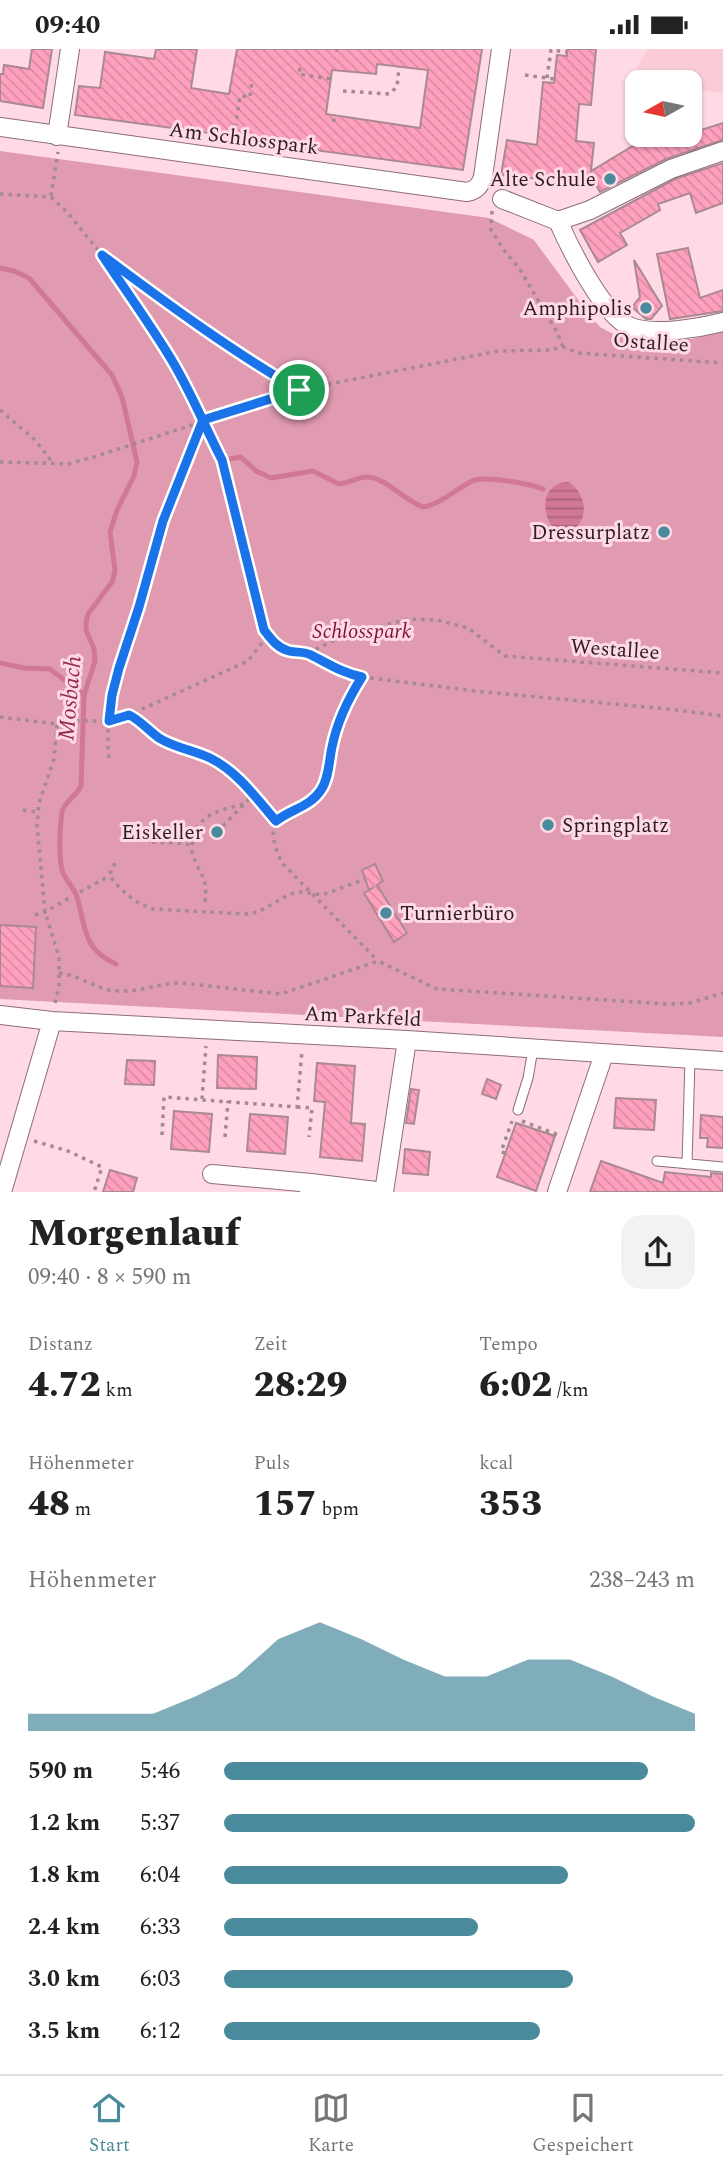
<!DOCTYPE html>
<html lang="de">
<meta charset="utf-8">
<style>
:root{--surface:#fff;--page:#f2f2f2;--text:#222;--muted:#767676;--line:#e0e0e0;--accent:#498b9c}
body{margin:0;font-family:Spectral,serif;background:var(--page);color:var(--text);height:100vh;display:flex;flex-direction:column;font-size:26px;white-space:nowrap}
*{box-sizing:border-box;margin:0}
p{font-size:23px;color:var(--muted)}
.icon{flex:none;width:38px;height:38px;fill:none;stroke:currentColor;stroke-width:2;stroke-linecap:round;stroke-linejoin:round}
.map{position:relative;height:1143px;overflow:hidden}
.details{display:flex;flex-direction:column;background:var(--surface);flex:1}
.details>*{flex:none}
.needle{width:46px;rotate:261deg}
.controls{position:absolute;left:625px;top:21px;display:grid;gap:14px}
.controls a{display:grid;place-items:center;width:77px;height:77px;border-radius:14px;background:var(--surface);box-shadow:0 2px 5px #0004;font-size:35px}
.pin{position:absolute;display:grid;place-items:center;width:60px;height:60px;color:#fff;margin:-30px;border:4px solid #fff;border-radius:50%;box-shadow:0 2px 7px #0007}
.round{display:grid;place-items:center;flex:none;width:74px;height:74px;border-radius:21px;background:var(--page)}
.overview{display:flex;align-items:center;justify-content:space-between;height:119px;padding:0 28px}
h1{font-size:38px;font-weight:800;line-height:52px}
.figures{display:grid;grid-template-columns:repeat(3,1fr);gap:10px;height:119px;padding:7px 28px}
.figures div{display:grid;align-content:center}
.figures b{font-size:35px;font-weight:800}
.figures small{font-size:19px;font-weight:400}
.figures p{font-size:19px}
.chart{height:196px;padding:14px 28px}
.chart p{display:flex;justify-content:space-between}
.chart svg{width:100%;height:126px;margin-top:7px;fill:var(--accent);opacity:.7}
ul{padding:0 28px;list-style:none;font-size:23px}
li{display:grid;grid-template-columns:112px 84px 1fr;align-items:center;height:52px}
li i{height:18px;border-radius:9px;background:var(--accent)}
.status{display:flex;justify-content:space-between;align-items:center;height:49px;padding:0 35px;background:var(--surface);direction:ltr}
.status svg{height:19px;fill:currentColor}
.dock{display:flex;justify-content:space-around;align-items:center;height:98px;border-top:2px solid var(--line);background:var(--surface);font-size:19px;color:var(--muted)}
.dock a{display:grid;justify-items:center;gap:4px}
.dock .on{color:var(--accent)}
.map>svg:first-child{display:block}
.built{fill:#f9ccd8}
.park{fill:#e09bb0}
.water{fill:url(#water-rules)}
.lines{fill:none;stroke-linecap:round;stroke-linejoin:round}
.stream{stroke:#d17895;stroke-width:5}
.building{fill:url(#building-back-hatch);stroke:#ab8992;stroke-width:2;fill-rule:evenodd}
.lane-casing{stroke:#8d6d76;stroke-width:11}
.street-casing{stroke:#8d6d76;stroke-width:20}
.path{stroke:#a48990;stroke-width:3.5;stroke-dasharray:3.5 5;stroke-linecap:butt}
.lane{stroke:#fff;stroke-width:9}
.street{stroke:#fff;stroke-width:18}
.route-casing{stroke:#fff;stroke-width:14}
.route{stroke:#1a73e8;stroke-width:9}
.poi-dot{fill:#498b9c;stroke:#ffdae4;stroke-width:2.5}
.labels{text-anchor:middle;stroke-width:6;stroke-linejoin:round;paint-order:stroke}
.street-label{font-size:21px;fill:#2c1f23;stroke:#ffdae4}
.poi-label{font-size:21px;fill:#2c1f23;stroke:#ffdae4;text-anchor:end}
.park-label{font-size:21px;font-style:italic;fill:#7d1042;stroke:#ffdae4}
.water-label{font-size:23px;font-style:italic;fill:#932954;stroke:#ffdae4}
</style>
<div class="status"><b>09:40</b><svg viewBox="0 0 49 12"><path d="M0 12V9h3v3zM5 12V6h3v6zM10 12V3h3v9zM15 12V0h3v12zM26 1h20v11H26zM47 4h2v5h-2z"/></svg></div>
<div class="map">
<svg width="723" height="1143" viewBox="0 0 723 1143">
<defs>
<pattern id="water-rules" width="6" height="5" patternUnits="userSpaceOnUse" patternTransform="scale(1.75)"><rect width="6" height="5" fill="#d17895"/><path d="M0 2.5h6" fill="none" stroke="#aa6279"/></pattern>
<pattern id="building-back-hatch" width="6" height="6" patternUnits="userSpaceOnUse" patternTransform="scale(1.75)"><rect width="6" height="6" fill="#ffa1be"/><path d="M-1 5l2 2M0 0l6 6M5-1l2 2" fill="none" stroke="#db8aa3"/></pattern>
</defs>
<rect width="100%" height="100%" fill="#ffdae4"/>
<path class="built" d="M647,0H723V44L690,39V33H653L631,30Z"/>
<path class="park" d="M0,102L489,169L534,191L590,267L600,278L617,287L692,290L723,282V988L0,950Z"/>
<path class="water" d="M568,433C584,441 591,468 574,480C548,500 528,434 568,433Z"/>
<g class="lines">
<path class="stream" d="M0,219L14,222L29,229L112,326L122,348L137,413L134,427L117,461L110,483L115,522L112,533L88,565L86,574V581L94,600L95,612L84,646L81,737C77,747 64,752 62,763C60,777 58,811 63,824C67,832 74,839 77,848C86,878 82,900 116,915
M229,410L241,408L256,422L271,429L313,422L339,435C349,434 358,428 367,428C385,428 405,452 423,458C441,455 456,440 472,432C483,426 531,435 543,440
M0,614L24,619L50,620L84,646"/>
</g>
<path class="building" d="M32,0H52L43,59L0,52V25H3L4,16L29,20Z
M156,0H197L191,39L229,45L237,0H482L463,121L284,97V94L75,66L79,37L100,39L105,3L154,10ZM377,15L428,21L420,79L326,65L332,21L376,25Z
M567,0H596L591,56L579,55L576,92L594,94L591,122L651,86H668L670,91L723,74V91L666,110L600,143L596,136L501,126L507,91L537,96L543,33L554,34L557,6L567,7Z
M723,114V154L696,164L690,144L658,155L660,161L620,184L627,196L598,213L580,181L675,130Z
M688,199L700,249L723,241V262L670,270L657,205Z
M634,211L662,257L651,270H646L632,258L640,248Z
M375,815L383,832L377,836L407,884L394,893L364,844L374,838L369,841L362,821Z
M0,876L36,878L33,939L0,937Z
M218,1006L257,1008L256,1040L217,1039Z
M127,1011L155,1012L154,1036L125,1035Z
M317,1014L355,1017L351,1074L365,1075L362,1112L320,1108L325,1053L314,1052Z
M487,1030L501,1036L496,1050L482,1045Z
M411,1040L419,1041L414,1075L406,1074Z
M616,1049L656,1051L654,1081L614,1079Z
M174,1062L212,1065L209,1103L171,1100Z
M250,1065L288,1068L285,1105L247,1102Z
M701,1066L723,1068V1099L707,1098L708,1089H700Z
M516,1074L555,1087L536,1142L497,1128Z
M405,1100L430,1103L428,1126L403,1124Z
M601,1112L663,1134L665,1123L711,1128V1124L723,1125V1143H590Z
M110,1121L137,1129L133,1143H103Z"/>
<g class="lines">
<g class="lane-casing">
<path id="lane" d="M518,1061L528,1029L533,1000
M657,1112L723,1118
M687,1115L690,1010"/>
</g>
<g class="street-casing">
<path id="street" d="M0,78L467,143C476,141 480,137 483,128L501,0
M57,87L70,0
M502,150L558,172C570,199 603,267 631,278C654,287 700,279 723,273
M558,172L590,161L671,120L723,102
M0,966L52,972L407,991L723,1012
M212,1125L311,1134
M2,1143L52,972
M309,1143L311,1134L384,1143L407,991
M557,1143L604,1005"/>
</g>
<path class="path" d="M335,1H338
M300,19L299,25L331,30
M525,26L554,30
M547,29L551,1L567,3
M343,42L389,45L397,38L399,18
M332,71L339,72
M233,95L240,47L250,48L252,32
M0,145L51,148L67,163L102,206L168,305L188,339L222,411L264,581L274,595L288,602L308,604L324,615L346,625L362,628L484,643L668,660L723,667
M51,147L58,103
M492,162L491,181L503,200L519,219L557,283L563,298
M105,208C168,255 231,302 299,341
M0,361L35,391L53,414
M0,413L68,415L94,408L299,341L498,302L549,301L563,298L578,304L723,314
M308,604L335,591L393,574L409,570L437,571L468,579L505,607L723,624
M362,628C348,650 338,672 332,697C329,711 329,726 322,739C311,759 282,761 276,773C269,786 277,802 282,814L378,912
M131,666C142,673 150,684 161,691C182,703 208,704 227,719C246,734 261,754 276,772
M0,668L57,675L72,672H109L129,666L248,612L261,595L263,583
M109,709C103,656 123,608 139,559C149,530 153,499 164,471C176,438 189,404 203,371
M23,761L37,763
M217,783L253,746
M152,793L177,794L192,796
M115,814L109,826C121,842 135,854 153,860L245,865L258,863L290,845L302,843L322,846L365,830
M80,843L109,827
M205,853C208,826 200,828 193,806C191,801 192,795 193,790C199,764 221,761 244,755
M35,866L45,863L69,849
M59,924C81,926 97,942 119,942C140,943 160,934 181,934L281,945L378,912L437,940L667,955L690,954L723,944
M55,954L59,937V908L45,863L37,776L39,754L54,710L57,675
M202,1050L206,997
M297,1058L312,1059L309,1088
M522,1072L561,1087
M162,1086L164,1048L297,1058L302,1002
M225,1088L228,1052
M34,1092L68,1102L102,1118L94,1143
M505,1104L501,1103L512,1072"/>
<use href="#lane" class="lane"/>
<use href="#street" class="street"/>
</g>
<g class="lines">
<g class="route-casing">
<path id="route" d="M299,341L203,371L163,472L139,558L119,619L112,646L109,672L129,666C140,671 149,682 159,689C175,699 193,701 210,709C237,722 256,749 276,772C291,760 310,758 321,741C329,729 329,712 332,698C337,673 348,650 362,628C342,624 329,615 311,606C304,602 296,604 289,602C277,599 271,590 264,581L222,411C204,376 189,338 168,305C147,271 124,239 102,206C166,254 230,301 299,341"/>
</g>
<use href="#route" class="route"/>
</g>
<g class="poi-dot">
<circle cx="610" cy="130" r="7"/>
<circle cx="646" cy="259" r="7"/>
<circle cx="664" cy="483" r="7"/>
<circle cx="548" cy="776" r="7"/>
<circle cx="217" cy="783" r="7"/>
<circle cx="386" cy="864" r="7"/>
</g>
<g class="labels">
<g class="street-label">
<text transform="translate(244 89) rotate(7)" y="7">Am Schlosspark</text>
<text transform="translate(651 293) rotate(4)" y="7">Ostallee</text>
<text transform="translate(615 600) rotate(4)" y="7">Westallee</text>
<text transform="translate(363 967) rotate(3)" y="7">Am Parkfeld</text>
</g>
<g class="poi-label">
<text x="596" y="137">Alte Schule</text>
<text x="632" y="266">Amphipolis</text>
<text x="650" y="490">Dressurplatz</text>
<text x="562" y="783" text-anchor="start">Springplatz</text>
<text x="203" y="790">Eiskeller</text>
<text x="400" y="871" text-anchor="start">Turnierbüro</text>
</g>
<g class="park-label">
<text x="362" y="589">Schlosspark</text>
</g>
<g class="water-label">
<text transform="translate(69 649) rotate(-85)" y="8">Mosbach</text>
</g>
</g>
</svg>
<div class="controls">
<a><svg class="needle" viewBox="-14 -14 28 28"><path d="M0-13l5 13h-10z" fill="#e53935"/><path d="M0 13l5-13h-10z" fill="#767676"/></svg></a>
</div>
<div class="pin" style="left:299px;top:341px;background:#1e9e55"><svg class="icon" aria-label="arrive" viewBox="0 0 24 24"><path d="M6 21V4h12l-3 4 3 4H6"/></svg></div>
</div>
<section class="details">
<div class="overview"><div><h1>Morgenlauf</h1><p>09:40 · 8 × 590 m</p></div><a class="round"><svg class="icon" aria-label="share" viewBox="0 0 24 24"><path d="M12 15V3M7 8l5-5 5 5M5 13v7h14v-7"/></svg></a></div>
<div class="figures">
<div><p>Distanz</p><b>4.72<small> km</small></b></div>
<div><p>Zeit</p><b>28:29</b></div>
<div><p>Tempo</p><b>6:02<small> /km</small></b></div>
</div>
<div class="figures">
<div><p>Höhenmeter</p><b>48<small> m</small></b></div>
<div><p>Puls</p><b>157<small> bpm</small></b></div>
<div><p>kcal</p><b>353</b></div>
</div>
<div class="chart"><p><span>Höhenmeter</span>238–243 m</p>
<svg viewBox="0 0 160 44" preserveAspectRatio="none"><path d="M0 44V38L10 38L20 38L30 38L40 32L50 25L60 12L70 6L80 12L90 19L100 25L110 25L120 19L130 19L140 25L150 32L160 38V44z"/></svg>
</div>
<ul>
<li><b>590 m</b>5:46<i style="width:90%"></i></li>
<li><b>1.2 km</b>5:37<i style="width:100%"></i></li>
<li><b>1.8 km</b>6:04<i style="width:73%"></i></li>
<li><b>2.4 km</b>6:33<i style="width:54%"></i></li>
<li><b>3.0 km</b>6:03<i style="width:74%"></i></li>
<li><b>3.5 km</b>6:12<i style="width:67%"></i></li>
</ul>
</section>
<nav class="dock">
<a class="on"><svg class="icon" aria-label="home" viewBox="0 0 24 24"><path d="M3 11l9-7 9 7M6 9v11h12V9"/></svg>Start</a>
<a><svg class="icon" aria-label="map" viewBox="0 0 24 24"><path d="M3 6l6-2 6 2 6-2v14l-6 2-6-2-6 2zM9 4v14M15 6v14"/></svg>Karte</a>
<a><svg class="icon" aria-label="saved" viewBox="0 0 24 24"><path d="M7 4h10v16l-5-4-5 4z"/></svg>Gespeichert</a>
</nav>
